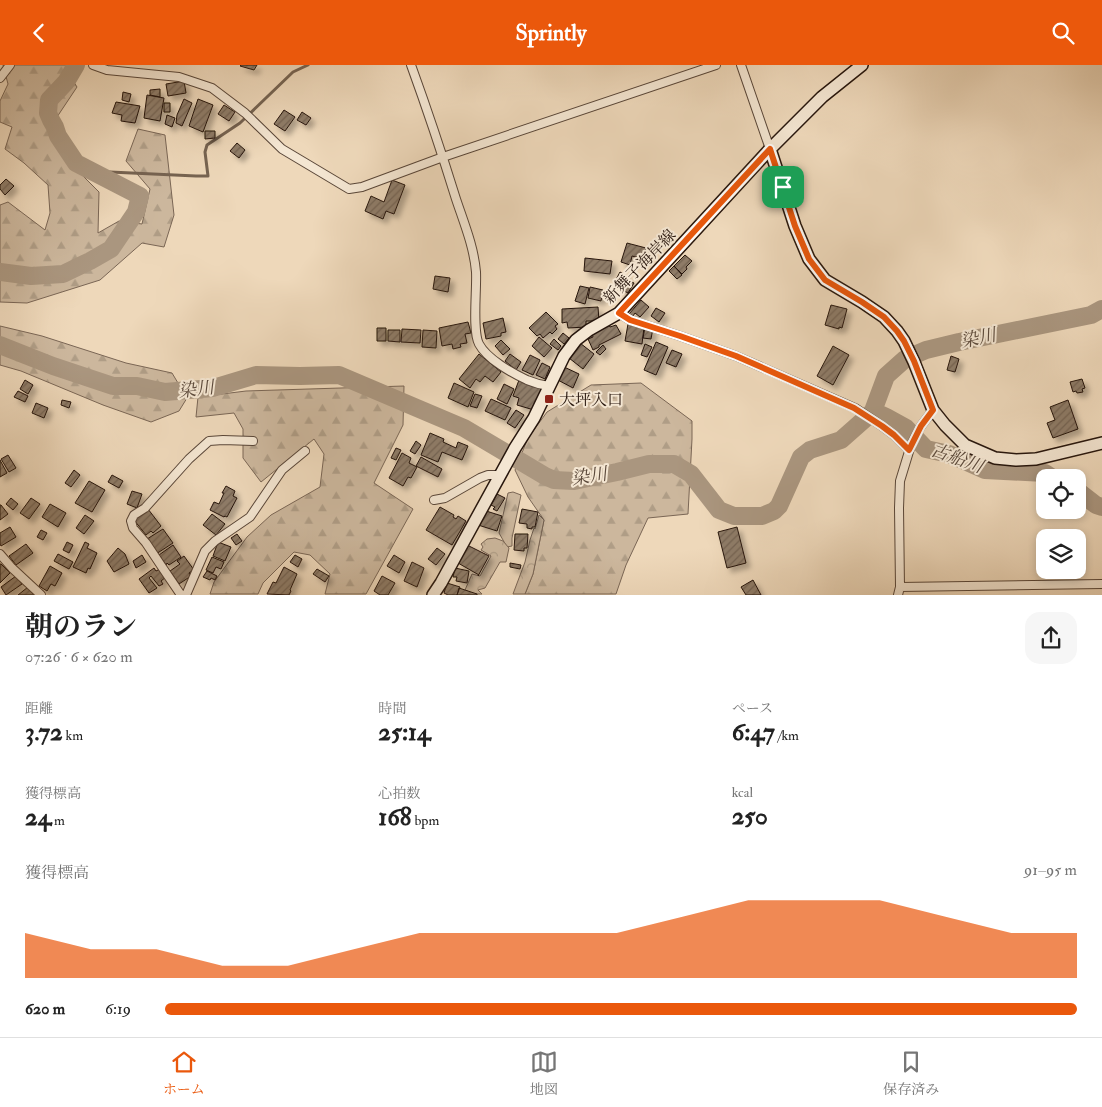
<!DOCTYPE html>
<html lang="ja">
<meta charset="utf-8">
<style>
:root{--surface:#fff;--page:#f6f6f6;--text:#222;--muted:#767676;--line:#e0e0e0;--accent:#ea580c}
body{margin:0;font-family:"IM FELL Double Pica","Noto Serif JP",serif;background:var(--page);color:var(--text);height:100vh;display:flex;flex-direction:column;font-size:19px;white-space:nowrap}
*{box-sizing:border-box;margin:0}
p{font-size:16px;color:var(--muted)}
.icon{flex:none;width:28px;height:28px;fill:none;stroke:currentColor;stroke-width:2;stroke-linecap:round;stroke-linejoin:round}
.map{position:relative;height:530px;overflow:hidden}
.drawer{display:flex;flex-direction:column;background:var(--surface);flex:1}
.drawer>*{flex:none}
.tools{position:absolute;left:1036px;top:404px;display:grid;gap:10px}
.tools a{display:grid;place-items:center;width:50px;height:50px;border-radius:10px;background:var(--surface);box-shadow:0 2px 8px #0003;font-size:25px}
.pin{position:absolute;display:grid;place-items:center;width:42px;height:42px;color:#fff;margin:-21px;border-radius:10px;box-shadow:0 2px 8px #0006}
.round{display:grid;place-items:center;flex:none;width:52px;height:52px;border-radius:15px;background:var(--page)}
.summary{display:flex;align-items:center;justify-content:space-between;height:85px;padding:0 25px}
h1{font-size:28px;font-weight:700;line-height:38px}
.stats{display:grid;grid-template-columns:repeat(3,1fr);gap:8px;height:85px;padding:5px 25px}
.stats div{display:grid;align-content:center}
.stats b{font-size:25px;font-weight:700}
.stats small{font-size:14px;font-weight:400}
.stats p{font-size:14px}
.chart{height:140px;padding:10px 25px}
.chart p{display:flex;justify-content:space-between}
.chart svg{width:100%;height:90px;margin-top:5px;fill:var(--accent);opacity:.7}
ul{padding:0 25px;list-style:none;font-size:16px}
li{display:grid;grid-template-columns:80px 60px 1fr;align-items:center;height:38px}
li i{height:12px;border-radius:6px;background:var(--accent)}
header{display:flex;justify-content:space-between;align-items:center;height:65px;padding:0 25px;background:var(--accent);color:#fff;font-size:22px;font-weight:700}
.tab-bar{display:flex;justify-content:space-around;align-items:center;height:70px;border-top:1px solid var(--line);background:var(--surface);font-size:14px;color:var(--muted)}
.tab-bar a{display:grid;justify-items:center;gap:2px}
.tab-bar .on{color:var(--accent)}
.map>svg:first-child{display:block}
.forest{fill:url(#forest-firs);stroke:#7a6655}
.park{fill:url(#park-crowns);stroke:#7a6655}
.lines{fill:none;stroke-linecap:round;stroke-linejoin:round}
.stream{stroke:#766351;stroke-width:3}
.river{stroke:#aa967f;stroke-width:18}
.building{fill:url(#building-hatch);stroke:#27160d;filter:url(#shadow)}
.street-casing{stroke:#594638;stroke-width:10}
.secondary-casing{stroke:#27160d;stroke-width:14}
.street{stroke:#f4e6d2;stroke-width:8}
.secondary{stroke:#f4e6d2;stroke-width:11}
.route-casing{stroke:#fff;stroke-width:10}
.route{stroke:#ea580c;stroke-width:6}
.poi-dot{fill:#8f2418;stroke:#f4e6d2;stroke-width:2}
.labels{text-anchor:middle;stroke-width:4;stroke-linejoin:round;paint-order:stroke}
.street-label{font-size:16px;fill:#27160d;stroke:#f4e6d2}
.poi-label{font-size:16px;fill:#27160d;stroke:#f4e6d2;text-anchor:start}
.water-label{font-size:18px;font-style:italic;fill:#5b493b;stroke:#f4e6d2}
</style>
<header><svg class="icon" aria-label="back" viewBox="0 0 24 24"><path d="M15 5l-7 7 7 7"/></svg>Sprintly<svg class="icon" aria-label="search" viewBox="0 0 24 24"><circle cx="10" cy="10" r="6"/><path d="M15 15l6 6"/></svg></header>
<div class="map">
<svg width="1102" height="530" viewBox="0 0 1102 530">
<defs>
<pattern id="forest-firs" width="22" height="20" patternUnits="userSpaceOnUse" patternTransform="scale(1.25)"><rect width="22" height="20" fill="#ccb79d"/><path d="M5 1l3.5 6h-7zM16 11l3.5 6h-7z" fill="#af9d86"/></pattern>
<pattern id="park-crowns" width="20" height="18" patternUnits="userSpaceOnUse" patternTransform="scale(1.25)"><rect width="20" height="18" fill="#ccb79d"/><path d="M2 6a3 3 0 1 1 6 0M12 15a3 3 0 1 1 6 0" fill="none" stroke="#af9d86"/></pattern>
<pattern id="building-hatch" width="6" height="6" patternUnits="userSpaceOnUse" patternTransform="scale(1.25)"><rect width="6" height="6" fill="#8e7b67"/><path d="M-1 1l2-2M0 6l6-6M5 7l2-2" fill="none" stroke="#746453"/></pattern>
<filter id="shadow"><feDropShadow dx="4.5" dy="4.5" stdDeviation="2.5" flood-color="#0004"/></filter>
</defs>
<rect width="100%" height="100%" fill="#eed8ba"/>
<filter id="stains"><feTurbulence type="fractalNoise" baseFrequency=".004" numOctaves="4"/><feColorMatrix values="0 0 0 0 .2 0 0 0 0 .09 0 0 0 0 .02 0 0 0 .5 -.17"/></filter>
<radialGradient id="worn" r=".72"><stop offset=".6" stop-color="#630" stop-opacity="0"/><stop offset="1" stop-color="#630" stop-opacity=".3"/></radialGradient>
<path class="forest" d="M3,0H73L70,11L77,22L57,52L64,92L99,127L98,168L119,156L142,159L150,124L126,96L138,64L165,70L174,150L164,182L142,178L100,215L27,238L0,237V140L8,137L45,165L50,148L48,120L24,98L5,84L12,62L0,57V36L8,19Z
M0,261L42,271L126,298L172,308L187,333L179,346L151,357L103,340L21,306L0,300Z
M641,318L692,356V374L688,449L648,453L626,500L616,529H525L533,509L544,455L528,432L515,405L528,373L547,347L591,320Z
M404,321L403,360L374,418L413,444L366,529H325L330,509L310,490L294,487L263,518L258,529H210L214,517L247,472L271,450L320,422L324,389L314,374L261,417L243,393V364L234,348L196,352L198,332L246,326Z
M513,427L521,430L512,473V481L507,482L499,468L508,428Z"/>
<path class="park" d="M539,450L544,455L533,509L525,529H513L525,497L530,475L534,463L535,464Z
M495,473L503,476L509,483L506,497H500L485,523L478,525L482,529H474L465,525L472,509L480,511L491,491L481,485L483,482L481,479L487,474Z"/>
<g class="lines">
<path class="stream" d="M108,113L110,107L196,111H208L205,87L207,80L240,58L293,7L308,0"/>
<path class="river" d="M0,207L31,211L63,209L90,196L111,184L136,147L140,131L76,98L58,71L55,62L51,55L48,48L49,35L66,17L76,0
M0,280L53,301L113,321H137L165,327L213,323L256,310L300,311L339,310L464,363L545,411L554,415L574,416L617,407L649,399H674L691,409L719,445L734,451H762L774,446L779,441L801,392L810,385L841,375L867,352L873,346L886,311L905,294L926,285L959,277L1091,250L1102,244
M873,346L886,352L906,363L926,384L949,389L985,405L1045,408L1051,412
M1078,426L1096,440L1102,442"/>
</g>
<path class="building" d="M241,0H257L254,5L240,1Z
M184,16L186,28L168,31L166,19Z
M160,24V32L150,30V25Z
M123,27L131,29L129,37L122,35Z
M147,30L164,33L160,56L144,53Z
M184,34L192,38L182,61L176,58L177,50Z
M198,34L213,40L203,67L189,61Z
M116,37L140,41L135,58L121,56L122,50L112,48Z
M164,38H170V47H164Z
M224,40L235,47L229,56L218,49Z
M284,45L295,52L285,66L274,59Z
M302,47L311,53L306,60L297,55Z
M167,50L175,53L172,62L165,59Z
M205,66H215V73L205,74Z
M237,78L245,85L239,93L230,86Z
M6,114L14,121L5,130L0,124V120Z
M392,115L405,120L394,149L386,146L383,154L365,146L371,131L384,137Z
M627,178L646,183L643,194L632,191L630,200L621,197Z
M685,190L692,196L686,202L687,204L682,209L674,201Z
M585,193L612,196L610,209L584,206Z
M674,201L682,210L677,214L669,206Z
M620,207L627,211L625,214L634,218L628,228L613,220Z
M435,211L450,213L448,227L433,224Z
M580,221L589,223L585,239L575,236Z
M590,222L603,225L601,236L588,233Z
M641,235L649,242L640,252L635,248L633,251L629,249Z
M831,240L847,244L842,263L839,262V264L825,260Z
M598,242L599,256H586V262L568,263L567,257L562,258V244Z
M656,243L665,248L659,257L651,251Z
M546,247L558,259L555,261L557,264L552,269L550,267L543,273L540,269L537,271L529,263Z
M503,253L506,267L501,268V271L486,274L483,258Z
M468,257L471,268L465,269L467,278L460,279L461,282L453,284L452,279L442,281L439,263Z
M628,259L644,262L642,279L625,276Z
M609,260L610,262L616,260L621,269L599,280V282L593,285L588,274L593,272L592,269Z
M645,262L653,263L651,274L643,273Z
M377,263H386V276H377Z
M402,264L421,265L420,278L401,277Z
M388,265H400V277L388,276Z
M423,265L437,266L436,283L422,282Z
M563,268L569,273L564,279L558,274Z
M539,272L552,283L544,292L532,281Z
M554,274L561,281L558,285L550,279Z
M501,275L510,284L503,290L495,281Z
M656,277L668,282L656,310L644,305Z
M580,278L594,289L583,304L569,293Z
M645,279L652,282L647,292L641,290Z
M603,280L606,284L600,290L596,287Z
M833,281L849,290L833,320L817,311Z
M672,285L682,289L676,302L666,298Z
M479,289L501,307L493,317L485,311L480,317L476,314L470,323L459,314Z
M510,289L521,297L516,305L505,296Z
M530,290L540,295L533,310L522,305Z
M951,291L959,294L955,307L947,305Z
M542,298L550,302L545,314L536,310Z
M562,301L579,309L573,323L556,314Z
M1082,314L1085,323L1082,324L1083,327L1077,328L1076,326L1073,327L1070,317Z
M25,315L33,320L28,329L20,324Z
M519,315L542,323L538,335H536L535,338H537L534,345L517,340L519,333L513,331Z
M454,318L474,327L468,342L448,333Z
M504,319L514,324L507,339L497,334Z
M18,326L28,331L25,337L14,332Z
M475,329L482,331L477,343L470,341Z
M491,334L511,343L505,355L485,346Z
M62,335L71,337L69,343L61,340Z
M1068,335L1078,364L1053,373L1047,358L1055,355L1050,342Z
M36,338L48,343L44,353L32,348Z
M516,345L524,350L515,363L507,358Z
M430,368L444,374L443,377L456,383L458,377L468,381L462,395L442,387L438,397L421,390Z
M416,376L421,380L415,389L410,386Z
M396,383L401,385L396,395L391,393Z
M402,388L411,393L409,398L417,402L411,413L408,412L403,421L389,413Z
M8,390L16,403L9,407L1,394Z
M421,392L442,404L438,412L416,401Z
M0,395L7,408L0,412Z
M74,405L80,410L71,422L65,418Z
M112,410L123,416L119,423L108,417Z
M89,416L105,425L92,447L75,438Z
M226,421L235,426L233,431L237,433L227,452L225,451L224,452L210,445L214,437L219,439L224,428H222Z
M132,426L142,429L137,443L127,439Z
M497,429L505,433L497,446L493,444L495,442L491,440Z
M11,433L18,439L13,445L6,439Z
M31,433L40,439L29,454L20,448Z
M50,439L66,448L58,462L42,452Z
M0,440H1L8,449L0,455Z
M440,442L454,450L453,452L456,454L458,451L466,456L452,480L426,465Z
M148,444L161,461L153,468L151,466L146,470L134,455Z
M522,444L538,447L535,462H532V464L527,463V459L519,458Z
M483,445L502,451L497,466L478,460Z
M212,449L225,459L216,470L203,460Z
M85,450L94,456L84,469L76,463Z
M10,462L16,472L1,481L0,479V468Z
M737,462L746,498L727,503L718,467Z
M163,464L173,478L156,489L147,474Z
M41,465L47,468L43,475L37,472Z
M237,469L242,476L236,480L231,473Z
M515,469H528L527,483H524V486L514,485Z
M67,477L73,480L69,488L63,485Z
M85,477L89,479L87,483L97,488L90,504L88,503L86,508L73,502Z
M218,477L231,482L225,496L213,491Z
M26,479L33,488L16,500L9,491Z
M173,480L181,492L169,500L167,498L166,500L159,490Z
M467,480L489,491L478,511L479,510L458,498Z
M118,483L125,489L129,499L114,507L107,496Z
M437,483L445,489L436,500L428,494Z
M58,489L73,497L69,504L54,496Z
M142,490L146,497L136,503L133,496Z
M295,490L302,494L298,502L290,497Z
M394,490L405,497L399,508L387,501Z
M184,491L194,505L189,508L191,511L179,519L170,506L180,499L177,496Z
M212,492L224,497L221,504L216,502L213,508L206,505Z
M412,497L424,503L417,522L404,516Z
M510,498L521,500L520,504L510,502Z
M0,499H1L10,508L0,518Z
M50,501L62,508L55,521L51,519L47,526L39,521Z
M284,502L297,509L290,525L291,526L289,530L267,529L273,517L276,518Z
M154,503L156,506L160,504L166,512L161,516L163,519L159,521L151,511L149,513L157,523L149,528L139,514Z
M455,503L469,506L467,518L456,516L457,512H453Z
M317,504L329,511L325,517L313,509Z
M207,506L217,511L215,515L211,513L210,515L203,512Z
M16,511L22,519L6,530L1,522Z
M382,511L395,518L388,530H380L374,526Z
M753,515L761,530H746L741,522Z
M447,518L460,522L457,530H448L444,528Z
M28,522L34,530H18Z
M459,523L477,529V530H457Z"/>
<g class="lines">
<g class="street-casing">
<path id="street" d="M93,0L107,5L179,12L212,23L245,48L282,84L349,124L362,122L443,92L716,0
M411,0C427,44 442,89 456,134C464,158 474,182 476,207C477,224 472,266 479,279C487,294 512,308 527,315C534,318 542,320 549,321
M741,0L770,84
M0,13L10,0
M619,248L630,255L680,271L736,291L855,343L882,361L894,370L909,385
M434,435L445,433L480,413L488,410H500
M0,489L12,503L41,530
M900,522L1102,519
M181,530L162,502L146,478L133,463L131,456L134,450L145,443L189,394L209,376L223,375L253,376
M186,530L205,486L215,476L250,452L282,405L305,386
M898,530L900,522L899,443L900,416L911,380L921,361L933,345"/>
</g>
<g class="secondary-casing">
<path id="secondary" d="M770,84L795,161L809,194L825,215L862,237L884,252L897,266L904,276L914,297L933,345L945,360L965,380L995,393L1016,395L1036,394L1102,378
M433,530L441,518L515,383L534,353L564,291L576,275L589,265L619,248L770,84L822,32L862,0"/>
</g>
<use href="#street" class="street"/>
<use href="#secondary" class="secondary"/>
</g>
<g class="lines">
<g class="route-casing">
<path id="route" d="M770,84L795,161L809,194L825,215L862,237L884,252L897,266L904,276L914,296L933,345L921,361L909,385L894,370L882,361L854,343L736,291L680,271L630,255L619,248Z"/>
</g>
<use href="#route" class="route"/>
</g>
<rect class="poi-dot" x="544" y="329" width="10" height="10" rx="2.5"/>
<g class="labels">
<g class="street-label">
<text transform="translate(639 201) rotate(-46)" y="6">新舞子海岸線</text>
</g>
<g class="poi-label">
<text x="559" y="340">大坪入口</text>
</g>
<g class="water-label">
<text transform="translate(978 273) rotate(-12)" y="6">染川</text>
<text transform="translate(196 324) rotate(-7)" y="6">染川</text>
<text transform="translate(957 393) rotate(20)" y="6">古船川</text>
<text transform="translate(589 411) rotate(-9)" y="6">染川</text>
</g>
</g>
<rect width="100%" height="100%" filter="url(#stains)"/>
<rect width="100%" height="100%" fill="url(#worn)"/>
</svg>
<div class="tools">
<a><svg class="icon" aria-label="locate" viewBox="0 0 24 24"><circle cx="12" cy="12" r="6"/><path d="M12 2v4M12 18v4M2 12h4M18 12h4"/></svg></a>
<a><svg class="icon" aria-label="layers" viewBox="0 0 24 24"><path d="M12 4l9 5-9 5-9-5zM3 14l9 5 9-5"/></svg></a>
</div>
<div class="pin" style="left:783px;top:122px;background:#1e9e55"><svg class="icon" aria-label="arrive" viewBox="0 0 24 24"><path d="M6 21V4h12l-3 4 3 4H6"/></svg></div>
</div>
<section class="drawer">
<div class="summary"><div><h1>朝のラン</h1><p>07:26 · 6 × 620 m</p></div><a class="round"><svg class="icon" aria-label="share" viewBox="0 0 24 24"><path d="M12 15V3M7 8l5-5 5 5M5 13v7h14v-7"/></svg></a></div>
<div class="stats">
<div><p>距離</p><b>3.72<small> km</small></b></div>
<div><p>時間</p><b>25:14</b></div>
<div><p>ペース</p><b>6:47<small> /km</small></b></div>
</div>
<div class="stats">
<div><p>獲得標高</p><b>24<small> m</small></b></div>
<div><p>心拍数</p><b>168<small> bpm</small></b></div>
<div><p>kcal</p><b>250</b></div>
</div>
<div class="chart"><p><span>獲得標高</span>91–95 m</p>
<svg viewBox="0 0 160 44" preserveAspectRatio="none"><path d="M0 44V22L10 30L20 30L30 38L40 38L50 30L60 22L70 22L80 22L90 22L100 14L110 6L120 6L130 6L140 14L150 22L160 22V44z"/></svg>
</div>
<ul>
<li><b>620 m</b>6:19<i style="width:100%"></i></li>
</ul>
</section>
<nav class="tab-bar">
<a class="on"><svg class="icon" aria-label="home" viewBox="0 0 24 24"><path d="M3 11l9-7 9 7M6 9v11h12V9"/></svg>ホーム</a>
<a><svg class="icon" aria-label="map" viewBox="0 0 24 24"><path d="M3 6l6-2 6 2 6-2v14l-6 2-6-2-6 2zM9 4v14M15 6v14"/></svg>地図</a>
<a><svg class="icon" aria-label="saved" viewBox="0 0 24 24"><path d="M7 4h10v16l-5-4-5 4z"/></svg>保存済み</a>
</nav>
